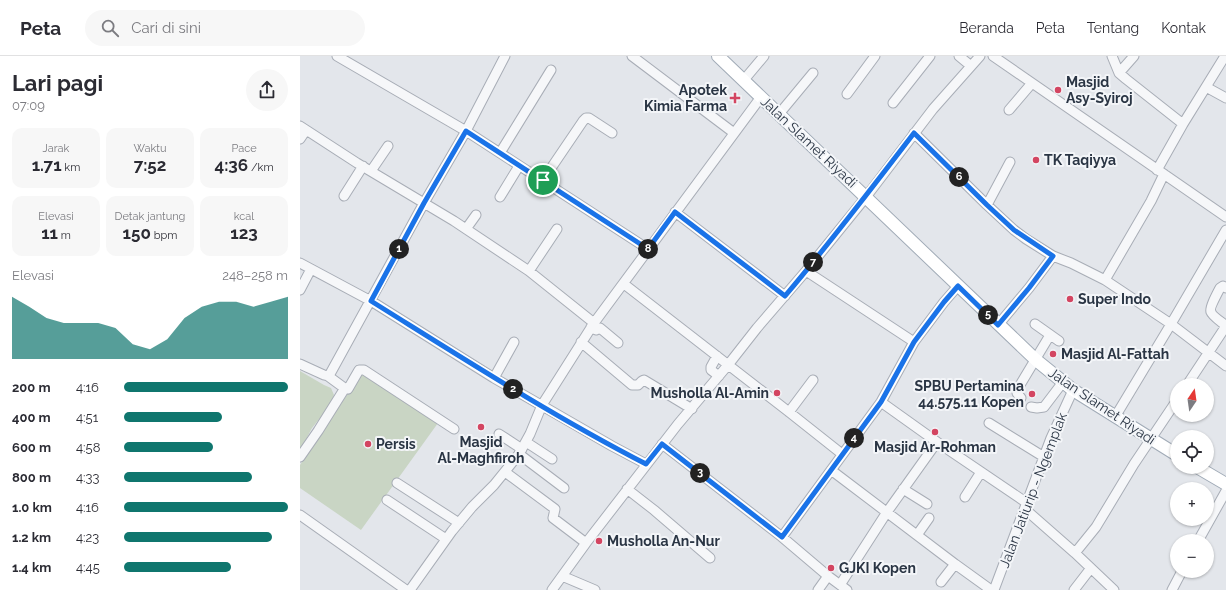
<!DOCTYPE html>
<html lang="id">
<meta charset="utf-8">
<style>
:root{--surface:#fff;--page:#f7f7f7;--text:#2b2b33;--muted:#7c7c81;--line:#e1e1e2;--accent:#0f766e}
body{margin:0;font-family:Raleway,sans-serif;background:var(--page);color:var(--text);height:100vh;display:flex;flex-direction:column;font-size:15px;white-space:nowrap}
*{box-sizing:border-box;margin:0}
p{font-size:13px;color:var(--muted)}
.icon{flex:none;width:22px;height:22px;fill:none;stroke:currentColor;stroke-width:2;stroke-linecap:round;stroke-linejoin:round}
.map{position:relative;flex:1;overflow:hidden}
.details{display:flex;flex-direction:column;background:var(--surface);width:300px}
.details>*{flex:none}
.needle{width:26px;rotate:13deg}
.tools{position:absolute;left:870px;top:322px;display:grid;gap:8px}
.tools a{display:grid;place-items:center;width:44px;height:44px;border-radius:50%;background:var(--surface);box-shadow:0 1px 3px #0004;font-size:20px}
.pin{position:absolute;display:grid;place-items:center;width:34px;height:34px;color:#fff;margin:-17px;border:2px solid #fff;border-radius:50%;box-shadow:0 1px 4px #0007}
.km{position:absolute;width:20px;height:20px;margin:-10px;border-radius:50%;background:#222;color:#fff;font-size:11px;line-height:20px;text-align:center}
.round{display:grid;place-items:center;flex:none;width:42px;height:42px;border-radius:21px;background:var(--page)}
.head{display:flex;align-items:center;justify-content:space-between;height:68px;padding:0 12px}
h1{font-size:22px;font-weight:700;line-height:30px}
.figures{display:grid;grid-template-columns:repeat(3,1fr);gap:6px;height:68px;padding:4px 12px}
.figures div{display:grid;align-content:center;border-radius:10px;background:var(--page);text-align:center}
.figures b{font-size:17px;font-weight:700}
.figures small{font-size:11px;font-weight:400}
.figures p{font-size:11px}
.chart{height:112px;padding:8px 12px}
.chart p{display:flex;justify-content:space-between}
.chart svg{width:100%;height:72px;margin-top:4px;fill:var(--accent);opacity:.7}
ul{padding:0 12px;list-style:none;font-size:13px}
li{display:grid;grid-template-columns:64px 48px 1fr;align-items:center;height:30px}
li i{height:10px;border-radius:5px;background:var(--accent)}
header{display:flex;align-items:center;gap:24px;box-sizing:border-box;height:56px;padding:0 20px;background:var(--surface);border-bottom:1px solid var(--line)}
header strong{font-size:19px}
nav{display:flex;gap:22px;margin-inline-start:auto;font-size:14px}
.search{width:280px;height:36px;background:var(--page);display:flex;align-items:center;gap:10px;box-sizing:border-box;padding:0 14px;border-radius:22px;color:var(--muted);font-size:15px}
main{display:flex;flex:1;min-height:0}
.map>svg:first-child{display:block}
.green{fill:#c9d5c4}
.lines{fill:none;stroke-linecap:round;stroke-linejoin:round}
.minor-casing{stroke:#a8adb6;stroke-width:11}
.major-casing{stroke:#a1abb7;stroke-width:14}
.minor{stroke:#f6f7f9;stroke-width:9}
.major{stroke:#fff;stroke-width:12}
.route-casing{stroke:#fff;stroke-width:8}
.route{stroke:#1a73e8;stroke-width:5}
.poi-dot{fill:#d34561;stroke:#f3f5f8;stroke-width:1.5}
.labels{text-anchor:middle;stroke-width:4;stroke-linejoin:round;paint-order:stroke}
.poi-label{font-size:14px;font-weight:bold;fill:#2a3544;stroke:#f3f5f8;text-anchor:start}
.street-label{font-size:14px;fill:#2a3544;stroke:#f3f5f8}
</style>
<header>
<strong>Peta</strong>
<div class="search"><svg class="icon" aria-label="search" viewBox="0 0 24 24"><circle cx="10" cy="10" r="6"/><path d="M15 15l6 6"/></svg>Cari di sini</div>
<nav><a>Beranda</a><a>Peta</a><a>Tentang</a><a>Kontak</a></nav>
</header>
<main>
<section class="details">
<div class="head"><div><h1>Lari pagi</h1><p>07:09</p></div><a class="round"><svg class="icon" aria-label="share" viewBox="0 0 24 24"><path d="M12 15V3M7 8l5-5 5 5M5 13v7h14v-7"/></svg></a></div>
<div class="figures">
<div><p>Jarak</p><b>1.71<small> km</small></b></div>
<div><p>Waktu</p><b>7:52</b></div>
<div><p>Pace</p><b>4:36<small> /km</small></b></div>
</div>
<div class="figures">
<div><p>Elevasi</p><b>11<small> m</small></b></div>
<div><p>Detak jantung</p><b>150<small> bpm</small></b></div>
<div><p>kcal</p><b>123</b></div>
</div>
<div class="chart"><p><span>Elevasi</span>248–258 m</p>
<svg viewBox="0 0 160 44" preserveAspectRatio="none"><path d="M0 44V6L10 12L20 19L30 22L40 22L50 22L60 25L70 35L80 38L90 32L100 19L110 12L120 9L130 9L140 12L150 9L160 6V44z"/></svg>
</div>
<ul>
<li><b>200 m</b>4:16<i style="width:100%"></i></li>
<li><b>400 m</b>4:51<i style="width:60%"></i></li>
<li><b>600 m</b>4:58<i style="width:54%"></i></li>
<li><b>800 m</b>4:33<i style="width:78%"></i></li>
<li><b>1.0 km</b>4:16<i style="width:100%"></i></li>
<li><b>1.2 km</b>4:23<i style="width:90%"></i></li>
<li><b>1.4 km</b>4:45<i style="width:65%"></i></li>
</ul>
</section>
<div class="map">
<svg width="926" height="534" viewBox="0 0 926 534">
<rect width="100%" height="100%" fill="#e3e6eb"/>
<path class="green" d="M0,315L24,329L31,332L34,339L28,352L12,372L4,387L0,399Z
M63,315L138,367L61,474L0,432V409Z"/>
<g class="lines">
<g class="minor-casing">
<path id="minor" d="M37,0L166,75L348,193
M332,0L434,77
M659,0L671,10
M693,0L926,161
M812,0L819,17L826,23L883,68
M819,17L834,0
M443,25L464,0
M906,31L926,42
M547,38L575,0
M593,47L630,0
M709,54L732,27
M479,58L513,17
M0,70L57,107L154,165L229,215L294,267L461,41
M614,77L687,149L714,174L726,183L753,200L771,207L805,224L871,268L926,310
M0,83L6,74
M200,97L251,14
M857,114L883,68L925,0
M71,115L88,90
M243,124L283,65L286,62H289L312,77
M44,140L63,110
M200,141L219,110
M687,149L710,106
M375,156L485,240
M166,173L176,159
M0,207L71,245L194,322L312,390L346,408
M229,215L257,173
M506,215L614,286
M805,224L851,145L864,118
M324,228L489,356L542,398
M0,234L11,213
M735,268L759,285
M698,269L729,232L753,200
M291,271L296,274L300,272L318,287
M281,286L332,329H338L342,325L344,324L392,353
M417,300L411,311V314L419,320
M0,308L24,319L28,320L30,318L124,147L166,75L205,0
M28,320L43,331L48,333L59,314H64L154,373
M194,322L214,286
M887,329L926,270C923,267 912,260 911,256C909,252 918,236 920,232L923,230L926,232
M721,342L717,337V334L750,279
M581,346L637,386L727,447
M731,351L737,352L744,351L763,326
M489,356L513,324
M815,361L871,268L926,174
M689,367L744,401
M199,378L222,393
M226,386L252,403
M362,388L482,481L528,520L547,534
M219,398L264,432
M0,401L18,375L45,332
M531,414L655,508L691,534
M205,416L255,453L253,462L286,487
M97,427L159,467
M327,433L354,454L410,502
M603,433L627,448
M665,441L681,416
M87,444L146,483
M725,453L775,497L814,534
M0,459L106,534
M617,479L629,462
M482,481L581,346L614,286L644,246L658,230
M898,485L926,435
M775,497L796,471L834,408L877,344
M262,520L295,534
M641,526L655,508
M540,529L587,456L637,386
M110,534L152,475L172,451L194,429L219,398L230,378L242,349L294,267
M252,534L286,487L378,368L428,309L457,272L506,215L566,141L633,53L680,0
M518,534L528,520
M694,534L751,382L773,334
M774,534L791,512
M872,534L882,515"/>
</g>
<g class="major-casing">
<path id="major" d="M418,0L736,304L773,334L877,399
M897,411L926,428"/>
</g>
<use href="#minor" class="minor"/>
<use href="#major" class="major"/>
</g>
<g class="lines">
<g class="route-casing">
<path id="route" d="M166,75L348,193L375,156L485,240C530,187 572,132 614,77L687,149L714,174L753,200L729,232L698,269L658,230L644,246L614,286L581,346L482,481L362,388L346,408C251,359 161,301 71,245L124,147Z"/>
</g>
<use href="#route" class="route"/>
</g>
<g class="poi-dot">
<circle cx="758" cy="34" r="4"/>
<path d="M433 36h4v4h4v4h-4v4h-4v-4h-4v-4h4z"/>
<circle cx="736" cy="104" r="4"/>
<circle cx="770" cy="243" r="4"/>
<circle cx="753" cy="298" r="4"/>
<circle cx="477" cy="337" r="4"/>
<circle cx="732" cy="338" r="4"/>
<circle cx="181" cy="371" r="4"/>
<circle cx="635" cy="376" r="4"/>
<circle cx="68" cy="388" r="4"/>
<circle cx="299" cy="485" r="4"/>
<circle cx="531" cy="512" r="4"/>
</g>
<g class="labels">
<g class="poi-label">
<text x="766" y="31">Masjid<tspan x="766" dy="16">Asy-Syiroj</tspan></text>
<text x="427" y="39" text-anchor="end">Apotek<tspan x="427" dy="16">Kimia Farma</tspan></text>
<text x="744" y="109">TK Taqiyya</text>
<text x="778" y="248">Super Indo</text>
<text x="761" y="303">Masjid Al-Fattah</text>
<text x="724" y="335" text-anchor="end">SPBU Pertamina<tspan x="724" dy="16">44.575.11 Kopen</tspan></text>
<text x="469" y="342" text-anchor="end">Musholla Al-Amin</text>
<text x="181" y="391" text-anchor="middle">Masjid<tspan x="181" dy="16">Al-Maghfiroh</tspan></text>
<text x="76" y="393">Persis</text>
<text x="635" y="396" text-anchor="middle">Masjid Ar-Rohman</text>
<text x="307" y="490">Musholla An-Nur</text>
<text x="539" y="517">GJKI Kopen</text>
</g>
<g class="street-label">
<text transform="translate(509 86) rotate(43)" y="5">Jalan Slamet Riyadi</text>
<text transform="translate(802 350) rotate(34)" y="5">Jalan Slamet Riyadi</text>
<text transform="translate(733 434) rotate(-69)" y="5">Jalan Jatiurip - Ngemplak</text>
</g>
</g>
</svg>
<div class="tools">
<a><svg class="needle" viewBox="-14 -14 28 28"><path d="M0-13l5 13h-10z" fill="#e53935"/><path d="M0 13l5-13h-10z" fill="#7c7c81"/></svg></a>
<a><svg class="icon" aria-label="locate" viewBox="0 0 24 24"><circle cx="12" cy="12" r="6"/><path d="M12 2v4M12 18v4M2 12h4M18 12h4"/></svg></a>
<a>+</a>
<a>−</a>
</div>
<div class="pin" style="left:243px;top:124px;background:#1e9e55"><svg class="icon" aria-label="arrive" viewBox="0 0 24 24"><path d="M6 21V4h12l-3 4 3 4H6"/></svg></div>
<b class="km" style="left:99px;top:193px">1</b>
<b class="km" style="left:213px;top:333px">2</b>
<b class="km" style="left:400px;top:417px">3</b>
<b class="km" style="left:554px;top:382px">4</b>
<b class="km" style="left:688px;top:259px">5</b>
<b class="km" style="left:659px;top:121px">6</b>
<b class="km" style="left:513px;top:206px">7</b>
<b class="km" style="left:348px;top:193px">8</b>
</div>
</main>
